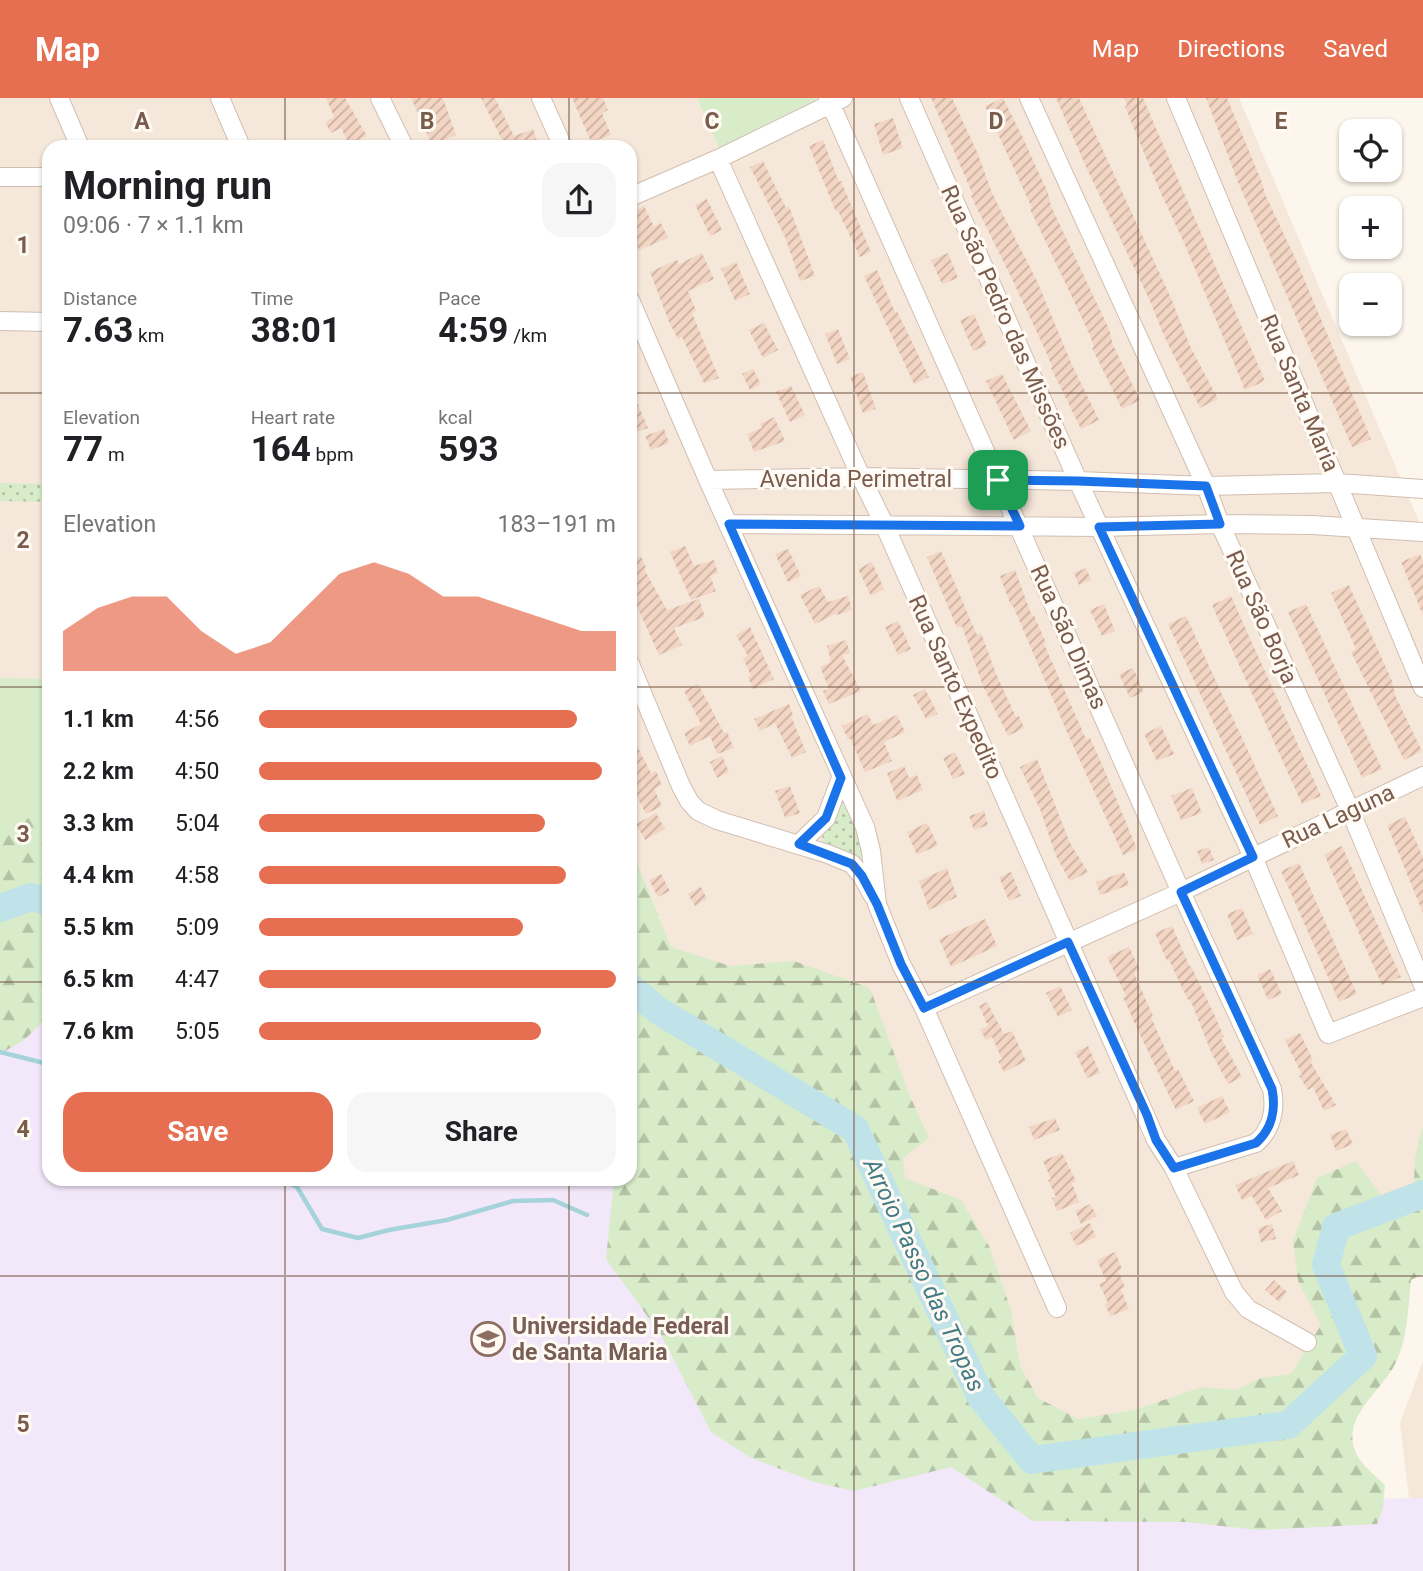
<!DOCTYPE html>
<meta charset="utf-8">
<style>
:root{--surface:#fff;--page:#f6f6f6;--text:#202124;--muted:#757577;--accent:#e76f51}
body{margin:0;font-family:Roboto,sans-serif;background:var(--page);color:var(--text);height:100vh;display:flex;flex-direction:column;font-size:26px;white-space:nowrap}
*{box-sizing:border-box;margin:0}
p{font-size:23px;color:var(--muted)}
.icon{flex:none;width:38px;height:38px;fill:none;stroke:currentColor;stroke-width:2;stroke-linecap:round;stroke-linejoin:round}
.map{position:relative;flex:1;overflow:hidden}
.details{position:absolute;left:42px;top:42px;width:595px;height:1046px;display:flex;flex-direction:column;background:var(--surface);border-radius:21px;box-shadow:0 2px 5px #0004}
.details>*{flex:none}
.tools{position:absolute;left:1339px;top:21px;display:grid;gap:14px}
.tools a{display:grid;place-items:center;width:63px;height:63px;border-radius:14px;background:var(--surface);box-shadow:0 2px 5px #0004;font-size:35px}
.pin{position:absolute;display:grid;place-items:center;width:60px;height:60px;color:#fff;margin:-30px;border-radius:14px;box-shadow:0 4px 10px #0006}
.round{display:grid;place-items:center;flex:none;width:74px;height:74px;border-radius:21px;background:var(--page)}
.head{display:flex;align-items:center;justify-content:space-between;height:119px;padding:0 21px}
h1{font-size:38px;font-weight:700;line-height:52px}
.metrics{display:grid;grid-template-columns:repeat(3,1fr);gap:10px;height:119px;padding:7px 21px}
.metrics div{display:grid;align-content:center}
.metrics b{font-size:35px;font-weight:700}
.metrics small{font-size:19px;font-weight:400}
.metrics p{font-size:19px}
.chart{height:196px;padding:14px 21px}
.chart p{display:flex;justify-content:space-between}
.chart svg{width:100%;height:126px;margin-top:7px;fill:var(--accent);opacity:.7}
.action{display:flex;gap:14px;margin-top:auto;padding:14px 21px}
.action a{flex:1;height:80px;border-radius:21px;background:var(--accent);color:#fff;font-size:28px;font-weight:700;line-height:80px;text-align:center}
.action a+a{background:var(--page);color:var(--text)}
ul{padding:0 21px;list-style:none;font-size:23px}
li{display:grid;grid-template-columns:112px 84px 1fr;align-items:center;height:52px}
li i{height:18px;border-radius:9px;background:var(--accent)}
header{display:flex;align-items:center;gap:42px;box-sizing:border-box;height:98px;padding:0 35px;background:var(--accent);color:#fff}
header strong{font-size:33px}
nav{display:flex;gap:38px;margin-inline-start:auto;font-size:24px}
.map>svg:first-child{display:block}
.residential{fill:#f5e8da}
.education{fill:#f3e8fa}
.grass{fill:url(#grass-dots)}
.forest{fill:url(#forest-firs)}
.park{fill:#d8ecc9}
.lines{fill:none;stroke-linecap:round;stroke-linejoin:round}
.stream{stroke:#a5d3da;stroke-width:4.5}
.river{stroke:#bfe3e8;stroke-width:28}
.building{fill:url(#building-hatch)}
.minor-casing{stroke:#d1beb0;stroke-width:20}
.minor{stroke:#fff;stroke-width:18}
.route-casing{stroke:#fff;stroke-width:14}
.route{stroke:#1a73e8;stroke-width:9}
.grid{fill:none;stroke:#7a5c4d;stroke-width:2;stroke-opacity:0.55}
.labels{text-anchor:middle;stroke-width:6;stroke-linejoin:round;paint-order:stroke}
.street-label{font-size:23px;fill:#7a5c4d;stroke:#fffaf3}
.education-label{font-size:23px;font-weight:bold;fill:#785e54;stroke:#fffaf3;text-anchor:start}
.water-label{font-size:24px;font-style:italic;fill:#437c86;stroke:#fffaf3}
.grid-label{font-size:23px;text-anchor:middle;font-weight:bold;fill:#7a5c4d;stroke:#fffaf3;stroke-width:6;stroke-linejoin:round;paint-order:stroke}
</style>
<header>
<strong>Map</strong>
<nav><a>Map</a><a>Directions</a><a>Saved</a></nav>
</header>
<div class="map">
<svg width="1423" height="1473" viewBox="0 0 1423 1473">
<defs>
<pattern id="grass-dots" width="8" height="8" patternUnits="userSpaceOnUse" patternTransform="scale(1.75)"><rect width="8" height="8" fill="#d8ecc9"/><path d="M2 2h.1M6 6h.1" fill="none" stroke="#b4c2a5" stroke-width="1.8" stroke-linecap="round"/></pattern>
<pattern id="forest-firs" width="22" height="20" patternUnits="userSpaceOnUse" patternTransform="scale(1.75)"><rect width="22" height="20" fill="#d8ecc9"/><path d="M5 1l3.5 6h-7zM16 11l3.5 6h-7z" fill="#b4c2a5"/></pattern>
<pattern id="building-hatch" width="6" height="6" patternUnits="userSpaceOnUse" patternTransform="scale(1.75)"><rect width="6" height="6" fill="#f3d5c3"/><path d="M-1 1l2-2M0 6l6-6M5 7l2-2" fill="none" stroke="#cab0a1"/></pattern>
</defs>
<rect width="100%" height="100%" fill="#fdf6ec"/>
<path class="residential" d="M0,0H1239L1423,433V1096L1363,1258L1032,1362L630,889V49H49V803L0,810Z
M1423,1263V1400H1409L1400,1325Z"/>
<path class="education" d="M0,765L49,777V1082H630L1055,1405L1423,1400V1473H0Z"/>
<path class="grass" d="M0,385L49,386V404L0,403Z
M843,695L861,734L865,758L854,763L824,748L822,739L834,721Z"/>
<path class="forest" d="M49,686V918L24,942L0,956V723Z
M630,747L671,849L730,868L794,863L870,890L909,996L929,1040L903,1060L905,1080L961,1102L989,1148L1011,1212L1020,1268L1038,1300L1078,1321L1134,1312L1202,1289L1236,1292L1261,1280L1291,1276L1321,1227L1298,1183L1293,1143L1317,1080L1356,1063L1388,1107L1414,1088L1415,1059L1423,1029V1176L1411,1182C1408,1209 1408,1241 1395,1266C1381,1294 1340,1320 1356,1355C1361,1367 1376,1378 1385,1387L1383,1410L1377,1426L1258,1432L1185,1424L1033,1423L951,1369L854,1393L814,1384L749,1359L711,1334L661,1237L606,1161L614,1082H630Z"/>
<path class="park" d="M697,0H816L808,12L719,50Z
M0,580L49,581V722L39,718L0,726Z"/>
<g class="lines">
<path class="stream" d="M0,954L44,965L49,977
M282,1082L297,1089L322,1131L358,1140L389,1132L447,1122L513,1103L553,1102L587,1117"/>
<path class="river" d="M0,810L31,799L49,803
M630,889L659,913L855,1031L981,1299L1032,1362L1288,1327L1363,1258L1326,1167L1336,1129L1423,1096"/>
</g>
<path class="building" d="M326,0H345L367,38L349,46L341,30L331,35L325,24L334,19Z
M411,0H443L456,37L432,47Z
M481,0H495L514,38L533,31L537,43L535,44L537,49H488L502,42Z
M572,0H603L608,12L602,15L611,37L591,44Z
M931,0H952L978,56L992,95L1037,183L1072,267L1099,322L1081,331L1051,270L1052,269L1047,256L1011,179L971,98L973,97Z
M1003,0L1023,40L1048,95L1051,108L1109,231L1113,247L1140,302L1122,311L1092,250L1094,249L1089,235L1030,111L1032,110L985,8Z
M1056,0H1079L1171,200L1190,248L1218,301L1200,310L1164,238L1150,203L1086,69Z
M1124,0H1143L1265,283L1245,292L1185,147L1159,91L1125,9L1127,7Z
M1206,0H1227L1261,82L1265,96L1297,164L1371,341L1352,349L1238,84Z
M893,20L903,50L883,57L874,26Z
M823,42L839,84L841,83L871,154L860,159L838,113L836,114L809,48Z
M763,63L786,110L789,108L815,178L800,183L785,139L750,69Z
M707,101L722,132L710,138L695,107Z
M644,108L654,129L661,125L668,140L639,152L633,138L637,136L630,121V115Z
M702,155L714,181L688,193L696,213L692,215L719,280L704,285L682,239L678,241L669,224L650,174L677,162L679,166Z
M948,155L958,180L942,186L931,162Z
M736,164L750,196L735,203L721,171Z
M877,172L895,214L897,213L929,279L914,286L864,178Z
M974,216L987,247L973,253L960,222Z
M764,225L778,252L763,260L749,232Z
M838,231L850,261L837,266L825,236Z
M753,271L761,286L750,292L742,276Z
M863,274L876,311L863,315L850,279Z
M1002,276L1031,333L1014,342L986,283Z
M630,288L648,330L634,335L630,326Z
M791,288L805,317L790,324L776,294Z
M774,319L785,343L754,354L747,336L762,330L760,326Z
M664,331L669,345L651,352L645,338Z
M685,448L694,468L714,462L718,475L710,478L716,493L691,502L670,454Z
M788,451L801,478L788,484L775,456Z
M941,453L977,537L981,535L997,578L1016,619L1019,618L1024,630L1008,638L983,588L962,528L957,530L927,459Z
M1420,456L1423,463V517L1401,464Z
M641,458L646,470L644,471L667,512L699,501L705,519L674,530L682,547L659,557L630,493V463Z
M872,464L884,491L871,498L858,471Z
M1086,470L1091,482L1079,487L1074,475Z
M1015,472L1032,518L1034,517L1046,545L1044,546L1086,641L1090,640L1104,671L1137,751L1123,757L1066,632L1013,508H1011L1000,478Z
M1349,487L1392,583L1395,597L1422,653L1404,662L1351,554L1356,551L1331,495Z
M819,488L828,504L848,498L852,512L837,517V515L815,526L800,497Z
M1231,498L1321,698L1302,706L1212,507Z
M1104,506L1115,533L1102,538L1090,512Z
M1306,506L1382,671L1362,680L1288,514Z
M1186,518L1278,718L1260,727L1168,526Z
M898,523L911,551L898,557L885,529Z
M750,529L774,581L753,591L748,579L751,578L743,560L748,558L736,537Z
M846,542L850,555L842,557L861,593L829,606L823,593L829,591L820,569L831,564L827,548Z
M1133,570L1144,594L1130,600L1119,576Z
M698,586L724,635L727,634L734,650L717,656L710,638L690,648L684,635L701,626L684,593Z
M925,591L938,616L926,621L913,597Z
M789,606L793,617L791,618L806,654L792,660L775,625L760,633L754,621Z
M868,616L873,627L897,617L905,634L884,644L892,663L865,674L850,640L848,641L842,628Z
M1161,628L1174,656L1157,663L1144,636Z
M630,634L651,675L656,673L662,687L654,691L662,708L646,716L630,685Z
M955,654L965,676L953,681L943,660Z
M722,658L729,674L717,680L710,664Z
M1037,661L1070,745L1088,774L1070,783L1056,758L1040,711L1020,669Z
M904,668L909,680L917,677L923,692L897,703L887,675Z
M790,688L800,715L785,720L775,693Z
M1192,690L1202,715L1181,722L1171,698Z
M984,713L988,727L974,732L969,718Z
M656,715L665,731L645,742L636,726Z
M1405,719L1423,759V815L1387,727Z
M927,725L938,747L917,757L907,734Z
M1342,748L1401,879L1382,887L1324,756Z
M1209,749L1214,762L1202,766L1197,753Z
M1299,765L1357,896L1339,904L1281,773Z
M947,770L957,799L929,812L919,783Z
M1011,774L1021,798L1009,803L999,779Z
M1124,774L1129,787L1100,797L1096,784Z
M661,776L670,793L658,799L649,782Z
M701,789L707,801L695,808L688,796Z
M1242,810L1253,836L1237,842L1227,816Z
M985,821L997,848L951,869L939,841Z
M1172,828L1190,869L1191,868L1214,916L1224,939L1221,940L1242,979L1228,986L1211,954L1190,901L1188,902L1169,862L1167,863L1155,835Z
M1129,849L1140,872L1134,875L1153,918L1151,919L1175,973L1178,971L1194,1003L1176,1012L1135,926L1123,899L1126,898L1107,859Z
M1270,871L1282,896L1268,902L1257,877Z
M1060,888L1072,912L1058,919L1046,895Z
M987,904L1004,936L1012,933L1026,963L1004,974L998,963L1002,961L992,939L986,942L980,932L988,928L979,908Z
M1300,935L1313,962L1310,963L1336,1007L1324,1013L1313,989L1308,992L1299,978L1302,977L1285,942Z
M1088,948L1100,975L1087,980L1075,954Z
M1222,998L1230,1014L1205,1026L1197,1010Z
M1055,1020L1060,1032L1034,1042L1029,1029Z
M1346,1031L1353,1046L1336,1053L1330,1037Z
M1062,1055L1076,1083L1072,1085L1079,1104L1057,1113L1052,1100L1056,1099L1048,1082L1051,1081L1043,1063Z
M1293,1063L1299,1077L1268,1090L1282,1113L1266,1122L1252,1098L1242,1102L1235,1087Z
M1090,1106L1097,1118L1081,1126L1075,1113Z
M1090,1125L1096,1139L1076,1148L1070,1135Z
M1272,1126L1276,1141L1261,1144L1258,1130Z
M1115,1154L1122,1171L1118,1173L1125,1189L1121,1191L1129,1211L1110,1218L1105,1206L1108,1205L1099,1186L1106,1183L1097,1162Z
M1274,1182L1287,1194L1279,1204L1265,1192Z"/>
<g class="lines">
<g class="minor-casing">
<path id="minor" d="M59,0L80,49
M220,0L241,49
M380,0L404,49
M541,0L563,49
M828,0L1181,794L1272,991C1276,1011 1272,1031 1256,1045L1174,1070
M909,0L1078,383L1253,759L1328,936L1423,899
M1029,0L1206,388L1220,426L1350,712L1423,887
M1176,0L1423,590
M718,61L861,379L885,428L1156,1042L1174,1070L1234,1194L1248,1211L1307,1244
M0,79H49
M630,99L718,61L843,0
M630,202L708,382L865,729L871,753L877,806L901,866L924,910L1057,1210
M0,223L49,224
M708,382L861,379L1078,383L1206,388L1338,385L1423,391
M729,426L1099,429L1220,426L1312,427L1423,434
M630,566L681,688L689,703L698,713L717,722L828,756L852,766L862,778L873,798
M799,746L826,720L841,680
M924,910L1181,794L1423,678"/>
</g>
<use href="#minor" class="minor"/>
</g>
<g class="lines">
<g class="route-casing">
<path id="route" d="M998,382L1078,383L1206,388L1220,426L1099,429L1253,759L1181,794L1272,991C1276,1011 1272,1031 1256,1045L1174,1070L1156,1042L1147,1017L1068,844L924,910L901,866L877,806L862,778L852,766L799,746L826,720L841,680L729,426L1020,428Z"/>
</g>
<use href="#route" class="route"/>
</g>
<path class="grid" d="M285,0V49M569,0V49M854,0V1473M1138,0V1473M0,295H49M630,295H1423M0,589H49M630,589H1423M0,884H49M630,884H1423M285,1082V1473M569,1082V1473M0,1178H1423"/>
<defs>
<g id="university-ring" transform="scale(1.75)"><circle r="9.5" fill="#fffaf3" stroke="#8d6e63" stroke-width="1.5"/><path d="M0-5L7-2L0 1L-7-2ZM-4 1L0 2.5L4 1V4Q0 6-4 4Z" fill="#8d6e63"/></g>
</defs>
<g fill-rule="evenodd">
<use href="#university-ring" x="488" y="1241"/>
</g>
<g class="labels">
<g class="street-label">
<text transform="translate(1006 219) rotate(66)" y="8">Rua São Pedro das Missões</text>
<text transform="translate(1300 295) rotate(67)" y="8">Rua Santa Maria</text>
<text x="856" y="389">Avenida Perimetral</text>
<text transform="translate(1262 519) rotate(66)" y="8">Rua São Borja</text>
<text transform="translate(1069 539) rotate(66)" y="8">Rua São Dimas</text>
<text transform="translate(956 589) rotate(66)" y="8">Rua Santo Expedito</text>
<text transform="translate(1338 718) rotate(-25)" y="8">Rua Laguna</text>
</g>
<g class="education-label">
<text x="512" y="1236">Universidade Federal<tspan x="512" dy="26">de Santa Maria</tspan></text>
</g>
<g class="water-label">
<text transform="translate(924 1177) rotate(65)" y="8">Arroio Passo das Tropas</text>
</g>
</g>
<g class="grid-label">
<text x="142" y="31">A</text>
<text x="427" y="31">B</text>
<text x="712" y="31">C</text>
<text x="996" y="31">D</text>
<text x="1281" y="31">E</text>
<text x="23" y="155">1</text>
<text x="23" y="450">2</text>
<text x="23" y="744">3</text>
<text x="23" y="1039">4</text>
<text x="23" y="1334">5</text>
</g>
</svg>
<div class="tools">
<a><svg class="icon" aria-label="locate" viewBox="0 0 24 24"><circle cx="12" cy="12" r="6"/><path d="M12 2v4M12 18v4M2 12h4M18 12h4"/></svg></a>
<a>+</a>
<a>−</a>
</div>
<div class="pin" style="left:998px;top:382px;background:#1e9e55"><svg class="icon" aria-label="arrive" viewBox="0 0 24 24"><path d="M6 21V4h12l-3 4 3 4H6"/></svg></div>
<section class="details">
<div class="head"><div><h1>Morning run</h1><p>09:06 · 7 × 1.1 km</p></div><a class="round"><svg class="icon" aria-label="share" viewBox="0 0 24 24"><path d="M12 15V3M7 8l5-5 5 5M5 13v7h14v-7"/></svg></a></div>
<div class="metrics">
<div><p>Distance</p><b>7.63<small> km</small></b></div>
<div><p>Time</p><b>38:01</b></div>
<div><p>Pace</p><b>4:59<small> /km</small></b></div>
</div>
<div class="metrics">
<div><p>Elevation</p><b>77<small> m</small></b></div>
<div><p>Heart rate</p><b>164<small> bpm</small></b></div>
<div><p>kcal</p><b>593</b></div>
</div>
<div class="chart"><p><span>Elevation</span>183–191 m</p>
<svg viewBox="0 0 160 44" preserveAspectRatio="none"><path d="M0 44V30L10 22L20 18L30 18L40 30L50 38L60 34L70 22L80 10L90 6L100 10L110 18L120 18L130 22L140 26L150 30L160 30V44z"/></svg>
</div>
<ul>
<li><b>1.1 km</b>4:56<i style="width:89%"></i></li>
<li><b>2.2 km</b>4:50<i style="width:96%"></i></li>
<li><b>3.3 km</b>5:04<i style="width:80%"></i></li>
<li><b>4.4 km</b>4:58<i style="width:86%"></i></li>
<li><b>5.5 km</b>5:09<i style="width:74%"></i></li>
<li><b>6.5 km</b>4:47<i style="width:100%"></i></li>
<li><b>7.6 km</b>5:05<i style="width:79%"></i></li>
</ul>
<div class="action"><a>Save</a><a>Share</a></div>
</section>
</div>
